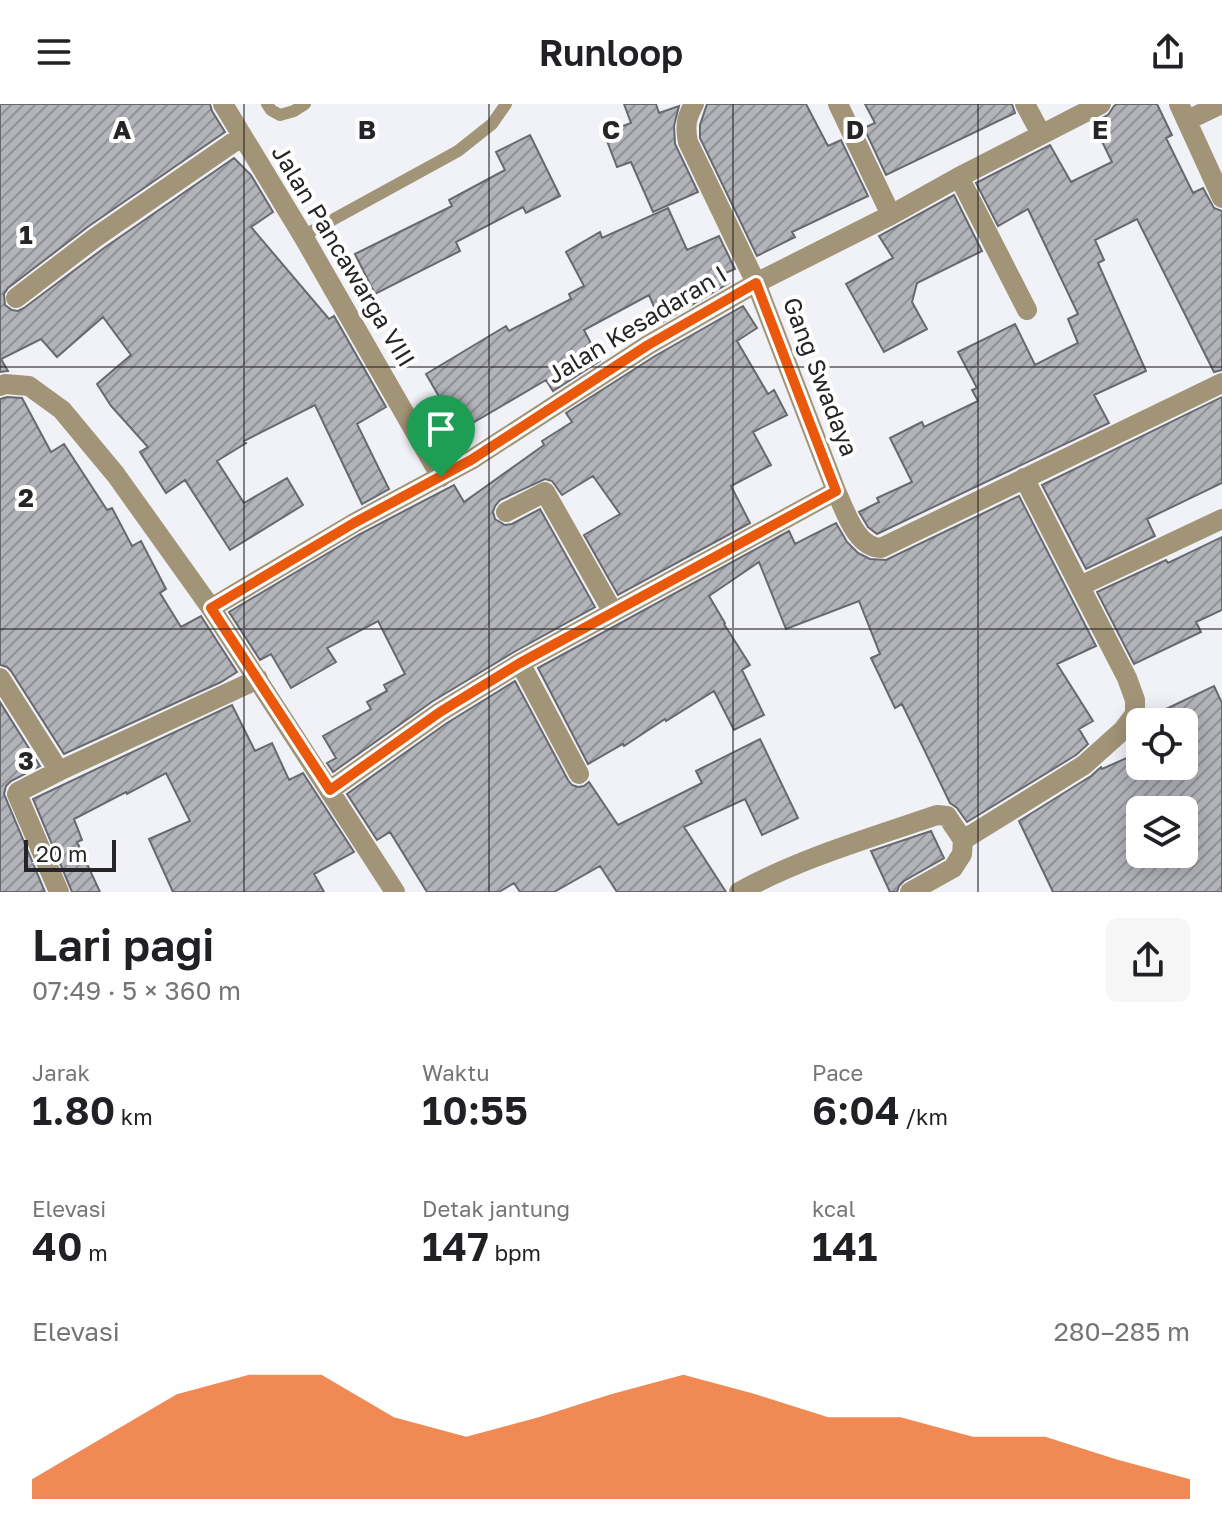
<!DOCTYPE html>
<html lang="id">
<meta charset="utf-8">
<style>
:root{--surface:#fff;--page:#f6f6f6;--text:#202124;--muted:#757577;--accent:#ea580c}
body{margin:0;font-family:"Golos Text",sans-serif;background:var(--page);color:var(--text);height:100vh;display:flex;flex-direction:column;font-size:30px;white-space:nowrap}
*{box-sizing:border-box;margin:0}
p{font-size:26px;color:var(--muted)}
.icon{flex:none;width:44px;height:44px;fill:none;stroke:currentColor;stroke-width:2;stroke-linecap:round;stroke-linejoin:round}
.map{position:relative;height:788px;overflow:hidden}
.sheet{display:flex;flex-direction:column;background:var(--surface);flex:1}
.sheet>*{flex:none}
.buttons{position:absolute;left:1126px;top:604px;display:grid;gap:16px}
.buttons a{display:grid;place-items:center;width:72px;height:72px;border-radius:12px;background:var(--surface);box-shadow:0 4px 20px #0003;font-size:40px}
.scale{position:absolute;left:24px;bottom:20px;width:92px;box-sizing:border-box;padding-left:8px;border:4px solid #252527;border-top:0;font-size:22px;line-height:28px;white-space:nowrap;color:#252527;-webkit-text-stroke:6px #fff;paint-order:stroke}
.pin{position:absolute;display:grid;place-items:center;width:68px;height:68px;color:#fff;margin:-82px -34px;border-radius:50% 50% 50% 0;rotate:-45deg;box-shadow:0 0 8px #0007}
.pin .icon{rotate:45deg}
.round{display:grid;place-items:center;flex:none;width:84px;height:84px;border-radius:12px;background:var(--page)}
.headline{display:flex;align-items:center;justify-content:space-between;height:136px;padding:0 32px}
h1{font-size:44px;font-weight:600;line-height:60px}
.stats{display:grid;grid-template-columns:repeat(3,1fr);gap:12px;height:136px;padding:8px 32px}
.stats div{display:grid;align-content:center}
.stats b{font-size:40px;font-weight:600}
.stats small{font-size:22px;font-weight:400}
.stats p{font-size:22px}
.chart{height:224px;padding:16px 32px}
.chart p{display:flex;justify-content:space-between}
.chart svg{width:100%;height:144px;margin-top:8px;fill:var(--accent);opacity:.7}
header{display:flex;justify-content:space-between;align-items:center;height:104px;padding:0 32px;background:var(--surface);font-size:36px;font-weight:600}
.map>svg:first-child{display:block}
.building{fill:url(#building-hatch);stroke:#68696f;stroke-width:2;fill-rule:evenodd}
.lines{fill:none;stroke-linecap:round;stroke-linejoin:round}
.lane{stroke:#a19477;stroke-width:12}
.street{stroke:#a19477;stroke-width:20}
.route-casing{stroke:#fff;stroke-width:16}
.route{stroke:#ea580c;stroke-width:10}
.grid{fill:none;stroke:#252527;stroke-width:2;stroke-opacity:0.55}
.labels{text-anchor:middle;stroke-width:8;stroke-linejoin:round;paint-order:stroke}
.street-label{font-size:24px;fill:#252527;stroke:#fff}
.grid-label{font-size:26px;text-anchor:middle;font-weight:bold;fill:#252527;stroke:#fff;stroke-width:8;stroke-linejoin:round;paint-order:stroke}
</style>
<header><svg class="icon" aria-label="menu" viewBox="0 0 24 24"><path d="M4 6h16M4 12h16M4 18h16"/></svg>Runloop<svg class="icon" aria-label="share" viewBox="0 0 24 24"><path d="M12 15V3M7 8l5-5 5 5M5 13v7h14v-7"/></svg></header>
<div class="map">
<svg width="1222" height="788" viewBox="0 0 1222 788">
<defs>
<pattern id="building-hatch" width="6" height="6" patternUnits="userSpaceOnUse" patternTransform="scale(2)"><rect width="6" height="6" fill="#b3b4ba"/><path d="M-1 1l2-2M0 6l6-6M5 7l2-2" fill="none" stroke="#919297"/></pattern>
</defs>
<rect width="100%" height="100%" fill="#f1f2f8"/>
<path class="building" d="M0,0H210L212,7L225,28L89,122L8,184L4,190L5,201L12,206L18,207L24,204L104,144L234,54L251,71L273,108L251,123L329,215L334,212L386,303L357,320L389,385L362,400L315,301L244,337L246,339L217,357L244,399L287,374L303,401L230,446L185,376L166,389L140,348L148,343L111,302L97,280L131,251L103,213L57,253L41,235L1,255L8,267L0,268Z
M624,0H656L659,9L679,2L674,22L675,40L698,88L653,108L631,58L617,63L604,29L631,19Z
M707,0H806L828,42L841,36L868,92L792,128L795,133L757,152L700,34V21Z
M865,0H1012L1015,9L886,71L864,24L875,19Z
M1117,0H1157L1172,31L1166,34L1193,89L1203,84L1214,104L1222,107V266L1214,268L1137,115L1095,136L1104,156L1098,159L1146,267L1094,291L1109,319L877,430L868,423L859,408L879,398L877,394L912,378L890,334L922,318L924,323L978,297L972,286L977,284L958,248L1015,220L1035,261L1078,239L1068,215L1078,210L1028,105L998,122L976,79L1050,41L1071,78L1112,58L1093,19L1108,11L1114,2Z
M530,31L560,92L526,109L523,103L456,138L460,147L375,190L355,150L452,102L449,96L505,66L496,48Z
M954,91L982,147L917,179L912,198L927,225L884,248L846,180L893,154L879,132Z
M668,104L687,146L719,132L735,165L723,170L729,179L661,219L649,191L584,226L600,257L553,287L546,276L459,327L426,270L506,222L509,227L571,195L569,190L584,182L566,148L600,128L602,134Z
M743,202L757,224L737,237L768,290L774,286L787,311L753,328L771,361L731,382L750,419L618,491L584,431L620,410L593,372L562,391L552,377L545,375L500,396L495,402L493,408L495,415L505,421L512,420L540,405L595,503L514,548L433,597L333,668L327,659L336,654L323,632L371,605L367,598L387,587L384,581L405,570L378,517L327,544L336,558L291,584L271,550L260,556L229,508L360,430L454,381L464,398L544,341L542,337L572,318L566,309L655,252Z
M7,293L22,294L51,348L64,340L107,406L112,404L132,442L141,437L166,485L160,489L181,523L201,512L237,568L221,578L64,650L11,567L7,563L0,561V295Z
M1222,293V379L1147,415L1155,432L1086,465L1042,381Z
M1019,392L1096,542L1057,560L1093,617L1079,625L1088,640L1076,651L967,718L957,704L950,699L902,600L895,604L871,554L880,550L859,497L786,525L759,458L709,492L725,519L724,520L750,561L742,566L764,611L734,626L714,587L666,617L665,615L624,642L623,640L588,660L538,564L789,427L795,440L836,419L847,438L858,449L870,455L886,456Z
M1222,433V506L1196,518L1201,528L1134,560L1097,488L1166,456L1168,459Z
M515,577L568,676L572,681L578,683L584,682L589,678L618,721L702,679L696,667L760,635L798,714L762,731L745,695L684,723L726,788H617L600,762L554,788H520L514,779L499,788H427L390,728L377,736L347,690L447,619Z
M1214,582L1222,599V788H1053L1019,717L1091,672L1101,663L1102,665L1140,648V662H1184V618H1145L1147,614ZM1140,706H1184V750H1140Z
M0,598L40,662L11,677L6,682L4,690L45,788H0Z
M232,601L255,647L272,639L289,676L303,669L354,748L314,770L324,788H173L149,735L190,717L166,669L127,690L126,688L74,715L82,736L77,738L100,788H72L33,695Z
M931,727L944,754L904,777L899,782L897,788H890L871,747Z"/>
<g class="lines">
<path class="lane" d="M267,0L271,6L280,11L294,7L305,0
M303,132L458,47L492,20L506,0"/>
<path class="street" d="M223,0L303,132L441,373
M694,0C686,14 685,23 688,38L756,179L836,387
M838,0L891,111
M1025,0L1041,30
M1179,0L1222,94
M1188,16L1221,0
M959,73L1027,206
M16,194L96,133L241,33
M0,282L5,280L29,282L62,306L116,371L211,504L395,788
M506,408L545,388L613,508
M1080,482L1222,415
M211,504L354,419L471,356L648,241L756,179L891,111L959,73L1101,0
M520,559L579,670
M0,574L59,667L18,688L17,690L59,788
M59,667L258,575
M330,686L440,608L520,559L836,387C845,406 856,444 881,444L1222,279
M739,788C800,754 870,734 937,711L947,712L963,736L1084,661L1123,626L1135,610V596L1127,574L1024,374
M910,788L953,764L962,750L963,736"/>
</g>
<g class="lines">
<g class="route-casing">
<path id="route" d="M756,179L836,387L520,559L440,608L330,686L211,504L354,419L471,356L648,241Z"/>
</g>
<use href="#route" class="route"/>
</g>
<path class="grid" d="M244,0V788M489,0V788M733,0V788M978,0V788M0,263H1222M0,525H1222"/>
<g class="labels">
<g class="street-label">
<text transform="translate(343 152) rotate(59)" y="8">Jalan Pancawarga VIII</text>
<text transform="translate(637 221) rotate(-31)" y="8">Jalan Kesadaran I</text>
<text transform="translate(820 273) rotate(69)" y="8">Gang Swadaya</text>
</g>
</g>
<g class="grid-label">
<text x="122" y="35">A</text>
<text x="367" y="35">B</text>
<text x="611" y="35">C</text>
<text x="855" y="35">D</text>
<text x="1100" y="35">E</text>
<text x="26" y="140">1</text>
<text x="26" y="403">2</text>
<text x="26" y="666">3</text>
</g>
</svg>
<div class="buttons">
<a><svg class="icon" aria-label="locate" viewBox="0 0 24 24"><circle cx="12" cy="12" r="6"/><path d="M12 2v4M12 18v4M2 12h4M18 12h4"/></svg></a>
<a><svg class="icon" aria-label="layers" viewBox="0 0 24 24"><path d="M12 4l9 5-9 5-9-5zM3 14l9 5 9-5"/></svg></a>
</div>
<div class="scale">20 m</div>
<div class="pin" style="left:441px;top:373px;background:#1e9e55"><svg class="icon" aria-label="arrive" viewBox="0 0 24 24"><path d="M6 21V4h12l-3 4 3 4H6"/></svg></div>
</div>
<section class="sheet">
<div class="headline"><div><h1>Lari pagi</h1><p>07:49 · 5 × 360 m</p></div><a class="round"><svg class="icon" aria-label="share" viewBox="0 0 24 24"><path d="M12 15V3M7 8l5-5 5 5M5 13v7h14v-7"/></svg></a></div>
<div class="stats">
<div><p>Jarak</p><b>1.80<small> km</small></b></div>
<div><p>Waktu</p><b>10:55</b></div>
<div><p>Pace</p><b>6:04<small> /km</small></b></div>
</div>
<div class="stats">
<div><p>Elevasi</p><b>40<small> m</small></b></div>
<div><p>Detak jantung</p><b>147<small> bpm</small></b></div>
<div><p>kcal</p><b>141</b></div>
</div>
<div class="chart"><p><span>Elevasi</span>280–285 m</p>
<svg viewBox="0 0 160 44" preserveAspectRatio="none"><path d="M0 44V38L10 25L20 12L30 6L40 6L50 19L60 25L70 19L80 12L90 6L100 12L110 19L120 19L130 25L140 25L150 32L160 38V44z"/></svg>
</div>
</section>
